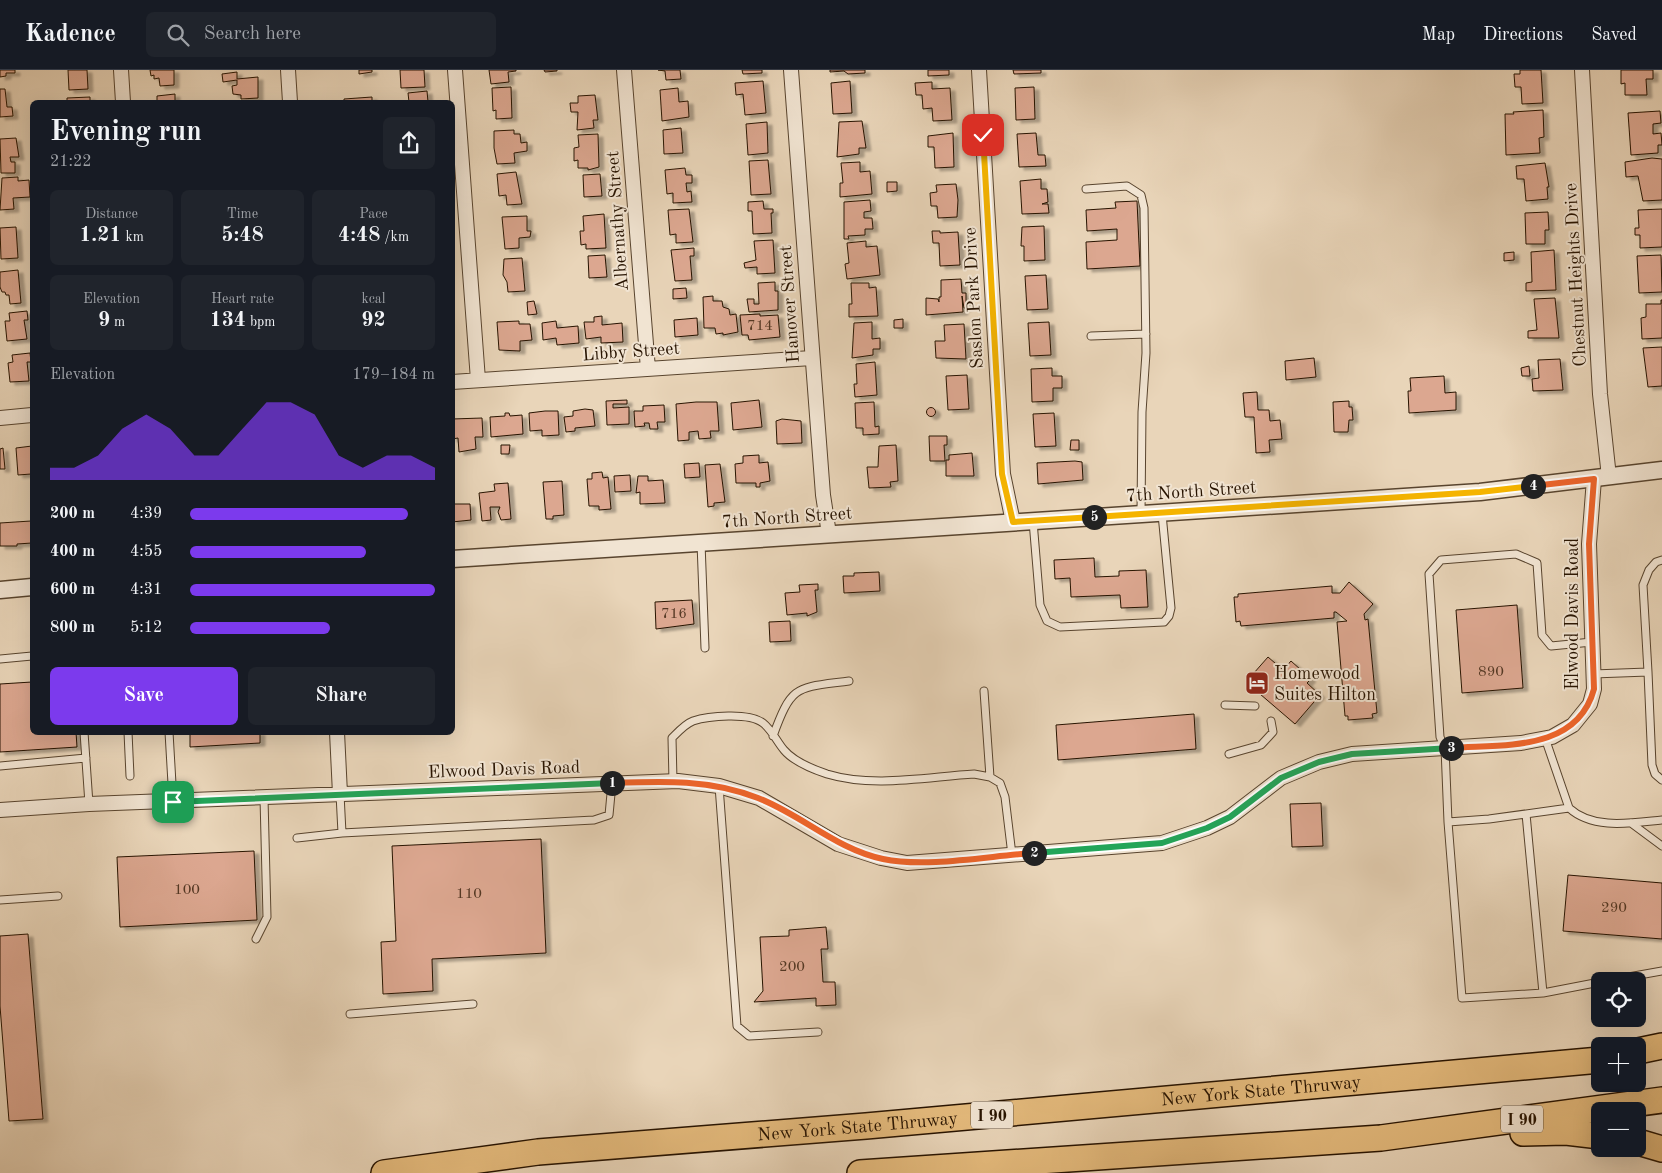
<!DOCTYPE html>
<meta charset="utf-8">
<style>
:root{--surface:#171b24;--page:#20242c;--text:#f1f3f6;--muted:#9ea1a6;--line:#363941;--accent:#7c3aed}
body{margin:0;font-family:"Old Standard TT",serif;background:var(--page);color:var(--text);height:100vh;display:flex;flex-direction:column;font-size:19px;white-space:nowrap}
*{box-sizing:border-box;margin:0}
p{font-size:16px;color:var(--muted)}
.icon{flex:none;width:28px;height:28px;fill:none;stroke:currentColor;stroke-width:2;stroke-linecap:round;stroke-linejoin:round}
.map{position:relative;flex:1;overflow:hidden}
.side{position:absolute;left:30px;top:30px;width:425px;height:635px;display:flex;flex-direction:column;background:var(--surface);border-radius:8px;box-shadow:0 5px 20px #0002}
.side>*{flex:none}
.buttons{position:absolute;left:1591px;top:902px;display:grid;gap:10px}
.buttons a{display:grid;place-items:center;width:55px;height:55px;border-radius:8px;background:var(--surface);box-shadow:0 5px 20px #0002;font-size:25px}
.pin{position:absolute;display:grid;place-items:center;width:42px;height:42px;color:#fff;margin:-21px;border-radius:10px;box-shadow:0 2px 8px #0006}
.km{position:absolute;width:25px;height:25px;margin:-12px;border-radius:50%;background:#222;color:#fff;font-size:14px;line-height:25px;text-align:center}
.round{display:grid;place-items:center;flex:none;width:52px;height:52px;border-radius:8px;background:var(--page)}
.headline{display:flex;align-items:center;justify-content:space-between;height:85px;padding:0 20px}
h1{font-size:28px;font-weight:700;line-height:38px}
.metrics{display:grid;grid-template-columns:repeat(3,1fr);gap:8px;height:85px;padding:5px 20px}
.metrics div{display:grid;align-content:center;border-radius:8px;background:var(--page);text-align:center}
.metrics b{font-size:21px;font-weight:700}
.metrics small{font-size:14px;font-weight:400}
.metrics p{font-size:14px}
.chart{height:140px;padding:10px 20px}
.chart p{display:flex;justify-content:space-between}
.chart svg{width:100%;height:90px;margin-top:5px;fill:var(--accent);opacity:.7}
.cta{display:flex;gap:10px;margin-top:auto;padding:10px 20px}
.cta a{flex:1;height:58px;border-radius:8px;background:var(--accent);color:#fff;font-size:20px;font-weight:700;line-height:58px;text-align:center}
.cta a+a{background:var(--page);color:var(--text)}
ul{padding:0 20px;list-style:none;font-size:16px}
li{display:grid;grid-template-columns:80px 60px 1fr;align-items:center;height:38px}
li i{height:12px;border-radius:6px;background:var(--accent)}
header{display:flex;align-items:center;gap:30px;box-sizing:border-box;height:70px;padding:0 25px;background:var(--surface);border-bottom:1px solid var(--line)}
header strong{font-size:24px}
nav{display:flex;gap:28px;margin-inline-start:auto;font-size:18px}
.search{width:350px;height:45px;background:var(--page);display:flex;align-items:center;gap:12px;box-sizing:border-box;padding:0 18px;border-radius:8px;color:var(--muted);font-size:19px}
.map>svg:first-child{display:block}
.building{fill:#dca790;stroke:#271300;filter:url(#shadow)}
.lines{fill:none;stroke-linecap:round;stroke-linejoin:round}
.service-casing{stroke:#58442e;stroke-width:9}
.minor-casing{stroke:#58442e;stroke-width:16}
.tertiary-casing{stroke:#58442e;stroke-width:19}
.motorway-casing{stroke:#271300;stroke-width:28}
.service{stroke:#f1e4d2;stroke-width:7}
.minor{stroke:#f1e4d2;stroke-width:14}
.tertiary{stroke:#f1e4d2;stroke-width:16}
.motorway{stroke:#e4ba7c;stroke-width:25}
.split-1-casing{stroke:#fff;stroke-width:10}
.split-2-casing{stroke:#fff;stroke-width:10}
.split-3-casing{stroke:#fff;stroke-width:10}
.split-4-casing{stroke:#fff;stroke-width:10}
.split-5-casing{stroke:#fff;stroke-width:10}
.split-6-casing{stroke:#fff;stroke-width:10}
.split-1{stroke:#22a559;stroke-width:6}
.split-2{stroke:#f0652b;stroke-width:6}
.split-3{stroke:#22a559;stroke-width:6}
.split-4{stroke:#f0652b;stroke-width:6}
.split-5{stroke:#f5b400;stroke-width:6}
.split-6{stroke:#f5b400;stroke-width:6}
.labels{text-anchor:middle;stroke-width:4;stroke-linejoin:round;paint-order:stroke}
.number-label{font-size:15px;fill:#543824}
.shield{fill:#f1e4d2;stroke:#64523f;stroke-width:1}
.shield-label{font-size:16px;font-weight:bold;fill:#271300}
.street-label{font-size:18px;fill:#271300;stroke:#f1e4d2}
.poi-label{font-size:18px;fill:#271300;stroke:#f1e4d2;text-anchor:start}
</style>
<header>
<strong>Kadence</strong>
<div class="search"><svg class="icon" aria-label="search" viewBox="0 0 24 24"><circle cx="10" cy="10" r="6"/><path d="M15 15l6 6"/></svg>Search here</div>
<nav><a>Map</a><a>Directions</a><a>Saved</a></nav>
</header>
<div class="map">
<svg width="1662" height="1103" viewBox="0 0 1662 1103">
<defs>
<filter id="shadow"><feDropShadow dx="5" dy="3" stdDeviation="1" flood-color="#0004"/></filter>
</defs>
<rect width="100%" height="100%" fill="#e9d5b9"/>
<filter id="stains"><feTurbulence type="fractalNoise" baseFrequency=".004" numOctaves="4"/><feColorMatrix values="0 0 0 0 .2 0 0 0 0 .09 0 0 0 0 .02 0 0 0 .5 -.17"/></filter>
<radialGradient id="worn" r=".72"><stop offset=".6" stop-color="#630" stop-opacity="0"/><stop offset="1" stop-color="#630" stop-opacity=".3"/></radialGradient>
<path class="building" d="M0,0H15V3H6V6L0,7Z
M68,0H87L88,19L69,20Z
M150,0H174V15L160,16L159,8L154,9V5L151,6Z
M359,0H372V2L359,4Z
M400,0H424L425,17L401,18Z
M489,0H516V1L508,2L509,12L491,14Z
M544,0H557V1L545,2Z
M658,0H680L681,9L666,10L665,1Z
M742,0H762V3L743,4Z
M830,0H865V3L848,4L844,1L830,2Z
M928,0H949V5L928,6Z
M1013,0H1041V3L1014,4Z
M1520,0H1541L1543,33L1522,34L1521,17H1515L1514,4H1520Z
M1621,0H1653V9H1646L1647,25H1625V13L1621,14Z
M237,2V9L258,7V28L241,29V25L233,24L232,16L237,15V10L223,12L222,4Z
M763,11L766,43L745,45L743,24L736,25L735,13Z
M850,11L852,43L833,44L831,13Z
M932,12V19L950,18L952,50L933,51L932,38L923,39L922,25H916L915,13Z
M511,17L512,48L496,49V40L493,41L492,18Z
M1034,17L1035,49L1016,50L1015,18Z
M678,18L679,32L688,31L689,47L662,51L660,20Z
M0,19H5L7,37H12L13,46L0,47Z
M427,21L428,32H409L408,23Z
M175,24V32H154H157V26Z
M595,25L598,50H593L594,58L577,60L578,42H571L570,33H578V26Z
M90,27V32H67V28Z
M372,27V32H344V29Z
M1543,40L1544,67L1539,68L1540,83L1506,85L1505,44H1514L1513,42Z
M1660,41L1661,53L1653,54V64L1661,63L1662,75H1658V83L1631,85L1628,43Z
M862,51L866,78H859V84L837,87L839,52Z
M767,52L768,83L748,85L746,54Z
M681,58L683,83L664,84L663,60Z
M514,60V64H520L521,73L527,72V81L514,83L515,93L497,94L494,78V61Z
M953,63L954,97L935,98L934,77H928V66Z
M1036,63L1038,85H1045L1046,96L1019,97L1017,64Z
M598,64L599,97L588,100V98H578V90L574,91V78L579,77L578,65Z
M16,68L19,87H10L11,92H15V103H1L0,69Z
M1652,88L1662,89V130L1643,131L1638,106L1626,107L1625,92Z
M768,90L771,124L751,125L749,91Z
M860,92V102L870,101L872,124L840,127V113H843L841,93Z
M1545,93L1549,117H1547L1548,129L1526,131L1524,109H1517L1516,96Z
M685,98L686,105H692V113H686L687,122L691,121L692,132L673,133V123L667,124L665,100Z
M516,102L522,134L507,135L506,125L499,126L497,104Z
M600,104L602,126L584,127L583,105Z
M18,107V111L29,110L30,127L13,128L14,139L0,140L2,108Z
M1041,109V119H1047L1048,132L1042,134H1048L1049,143L1022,144L1020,111Z
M887,112H897V121L887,122Z
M956,114L958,130L957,147L938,148L937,136H931L930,123L937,122L936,115Z
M870,130L871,141L864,142V148H872L873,159H865V165L848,166L849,169H844V132Z
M763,131L764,139H773V143H771L772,163L753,164L752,141H748V132Z
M1137,131L1140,196L1087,199L1086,172L1117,170V159L1087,161L1086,140L1116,138L1115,132Z
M689,139L693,172L676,173V164L670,165L668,140Z
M1662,139V177L1640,178V165H1635V158H1639L1638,140Z
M1548,142L1549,160H1545V174H1526L1525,143Z
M604,144L606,178L586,179V174L581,175L580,161H584L583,146Z
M527,146V161H531L530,167L519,168V178L505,179L502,147Z
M1044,156L1045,190L1024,191V176H1021L1022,157Z
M16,157L18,188L1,189L0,158Z
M932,161H940V163L958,162L960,195L940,196L939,173H933Z
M773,170L775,203L757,204V197L745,198L744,193L756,190L754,171Z
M866,171V177L877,176L880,205L847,209L845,194L849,193L847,173Z
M694,178V186H690L692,210L675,211L671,180Z
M1554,180L1556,220L1526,221V213L1532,212L1531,182Z
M1514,182V190L1504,191V183Z
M605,185L607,207L589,208L588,186Z
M1661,185L1662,222L1639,223L1637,186Z
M522,188L525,221L508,222L507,212L503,205L504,189Z
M18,200L21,233L10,234L9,225H6L5,222H2L0,217V202Z
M1046,205L1048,239L1027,240L1025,206Z
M961,209L962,223H966V238H964L962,226L963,242L926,245V228L938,229L939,232V227H941V210Z
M775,212V221H778V240L749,242L747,229H754V234H759L758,213Z
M851,213H869V218L876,217L878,246L849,247V234H852Z
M686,218L687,228L673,229V219Z
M713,226V231H722L723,237L729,239L730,245L736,244L738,262L723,265V263L716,264L715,258H704L703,227Z
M1555,228L1559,268H1528V261L1537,260L1534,229Z
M1661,230H1662V268L1642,269L1641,248L1646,247V234H1661Z
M534,231L537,244L528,245L527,232Z
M27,241L28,250H24L27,269L7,271L5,251H10L9,243Z
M760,244V246L778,245L780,267L749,270L748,265H742L740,245Z
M602,246V255L622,253L623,272L601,273V267L586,269L584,252H594V247Z
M697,248L698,265L675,267L674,250Z
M903,249V258H894V250Z
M519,251V254H530L532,270L520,271V281L499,280L497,252Z
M556,251L557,258L578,256L579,273L557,275L556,268L543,270L542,253Z
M872,252V269L880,268V279H873V285L852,288L854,253Z
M1049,252L1051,285L1030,286L1028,253Z
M964,254L966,289L936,288L935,271H945L944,255Z
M1662,277V316L1648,317L1643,278Z
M30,283L31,292H27L29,311L10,312L8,293L13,292L12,285Z
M1314,288L1316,307L1286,310L1285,291Z
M1560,289L1563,320L1533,321L1532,309L1539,308L1538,290Z
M875,292L877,325L855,327L854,314H857L856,294Z
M1529,296L1530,306H1522L1521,298Z
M1052,298V306H1062V318H1053V331L1032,332L1031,299Z
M967,305L969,339L948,340L946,306Z
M1444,306L1445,323L1456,322V340L1409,343L1408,321H1411L1410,308Z
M1257,322L1258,340H1269L1270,351L1280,350L1282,369L1269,370L1270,382L1256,383L1254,347H1245L1243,323Z
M627,330V334H613V338L629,337V354L607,355L606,331Z
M759,330L762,357L733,360L731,333Z
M1349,331V337H1352L1353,350H1349L1348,362H1334L1333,332Z
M696,332H717L719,361H710L711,368L699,369L698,361L689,362V370L678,371L676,334Z
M874,332L875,357L879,356V364L863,365V358H856L855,333Z
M664,335L665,352H657L658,359H650L649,353H644L645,356L635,357L634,341H643V336Z
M926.5 342a4.5 4.5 0 1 1 9 0a4.5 4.5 0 1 1-9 0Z
M585,339L593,340L595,356L575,358V361L566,362L564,347L573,346V341Z
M545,341H558L559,365L542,366V360L530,361L529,343Z
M505,343H509L510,346L522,345L523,364L491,367L490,347L505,346Z
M1054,343L1056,376L1035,377L1033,344Z
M482,348L483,367H475L476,379L459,382L458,368L452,369V349Z
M782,349L801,351L802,373L777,374L776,351Z
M929,366H947V375H944L945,391H930Z
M1071,370H1079V380H1070Z
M501,375H510L509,384H501Z
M896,375L898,411L890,412L891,417L869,418L867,397H878L879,376Z
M32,376L31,404L18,405L16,378Z
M3,378L5,399H0V379Z
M972,383L974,406H946V390H949V385Z
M759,385V393L768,392L770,411L760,413V417H756V413H736L735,394L743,393V386Z
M1075,391L1082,392L1083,410L1038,414L1037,393Z
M699,393L700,407L685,408L684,394Z
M720,394L725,432L714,433V436L708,437L705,395Z
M602,402L603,408L608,407L611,439L599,440V436H589L587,409H592V403Z
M630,405L631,421L615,422L614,406Z
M638,406H648V411L663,410L665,433L640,434V422L636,423Z
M562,411L564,445L553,446V449H546L543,412Z
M508,413L511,449L501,450L498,442L500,437H490L491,450L482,451L479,423L495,421L494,414Z
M452,434H470L471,450L452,452Z
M31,451L32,473L17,474V476H0V453Z
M1094,488L1095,507L1119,506V501L1146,500L1148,537L1121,538L1120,525L1071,527L1070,508L1055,509L1054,490Z
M879,502L880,521L844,523L843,506H854V503Z
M1349,512L1373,534L1364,544L1365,550L1368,549L1377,643L1372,644L1373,648L1348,650V646H1345L1337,552L1347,551L1336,542H1334V548L1241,556L1240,551L1236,552L1234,527H1238V524L1332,516V523H1340Z
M818,514V520H815L817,542L807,546V543L787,545L785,523L800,522L799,515Z
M692,530L694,554L656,559L655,532Z
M1517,535L1523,618L1462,623L1456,540Z
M790,551L791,571L770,572L769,552Z
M1268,587L1283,600L1291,591L1311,609L1307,613L1320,625L1295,654L1246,612Z
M32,612V662H76L77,677L0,682V614Z
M1194,644L1196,679L1058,690L1056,655Z
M190,662H260V673L190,677Z
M1321,733L1323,776L1292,777L1290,734Z
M541,769L546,883L432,889L433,921L383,924L381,872L396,871L392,776Z
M254,781L257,850L120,857L117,787Z
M1568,805L1662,813V869L1563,861Z
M826,857L828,879H821L823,912H835L836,935L816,936V928L754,932L763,921L760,867L789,866V860Z
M28,864L43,1049L9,1051L0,936V866Z"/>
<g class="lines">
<g class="service-casing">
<path id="service" d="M1086,119L1127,116L1141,125L1144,138L1146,283L1142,342L1141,444
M1091,266L1146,264
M1033,451L1040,535L1047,551L1060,557L1164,552L1169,546L1171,538L1162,444
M701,473L705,578
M0,589L32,586
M1648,602L1652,695L1655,704L1662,710
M1593,604L1648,602L1643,515L1649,500L1656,492L1662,490
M984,621L990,707
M1225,635L1255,636
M84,662L89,734
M128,662L130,706
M169,662L173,731
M773,666C792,614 796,618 849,611
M1545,668L1569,738C1593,760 1631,753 1662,750
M1229,684L1261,675L1273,662L1271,651
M0,696L86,688
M673,711L672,668C678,662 685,654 693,651C708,646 749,642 763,653C772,660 777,672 784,680C794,692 812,699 827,704C873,718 926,707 974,704L990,707L1000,713L1005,727L1012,785
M719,716L737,956L749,966L818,962
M340,724L342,763
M1569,738L1489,749L1448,752L1445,678L1440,667L1429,504L1441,490L1516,484L1537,493L1542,565L1551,576L1592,572
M1448,752L1462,928L1543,923L1526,744
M1631,753L1662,776
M297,768L342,763L594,750L609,745L612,713
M0,830L58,826
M256,869L267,847L264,728
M1606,911L1662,901
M1543,923L1600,912
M350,944L473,934"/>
</g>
<g class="minor-casing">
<path id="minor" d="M121,0L123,32
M288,0L290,32
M455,0L478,310
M624,0L648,299
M791,0L823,425L829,464
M979,0L1003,404L1013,452
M1582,0L1600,324L1609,407
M452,312L812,288
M0,348L32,345
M337,662L340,724
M0,740L89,734L678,711L719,716L759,728L838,774L881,788L907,793L1162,773L1207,758L1230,747L1281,708L1319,692L1352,684L1521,673L1552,667L1573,655L1590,634L1594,619L1589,474L1594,409"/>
</g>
<g class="tertiary-casing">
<path id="tertiary" d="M452,489L1480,422L1662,400
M0,520L32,517"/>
</g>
<g class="motorway-casing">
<g id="motorway">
<path d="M1638,981L1662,976"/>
<path d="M1523,1063L1566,1062L1600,1066"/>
<path d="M1638,1072L1662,1079"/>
<path id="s1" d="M384,1103L538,1082L866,1056L1600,990"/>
<path d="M860,1103L1381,1068L1662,1030"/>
</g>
</g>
<use href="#service" class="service"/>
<use href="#minor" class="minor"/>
<use href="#tertiary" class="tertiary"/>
<use href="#motorway" class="motorway"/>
</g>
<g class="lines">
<g class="split-1-casing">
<path id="split-1" d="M173,732L612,713"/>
</g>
<g class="split-2-casing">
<path id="split-2" d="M612,713C663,711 710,709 758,728C802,745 836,779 883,789C927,798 988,786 1034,783"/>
</g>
<g class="split-3-casing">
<path id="split-3" d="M1034,783L1162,773L1207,758L1230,747L1281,708L1319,692L1352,684L1451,678"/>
</g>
<g class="split-4-casing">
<path id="split-4" d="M1451,678C1504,674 1577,682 1594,619L1589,474L1594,409L1533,416"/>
</g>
<g class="split-5-casing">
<path id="split-5" d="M1094,447L1480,422L1533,416"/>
</g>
<g class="split-6-casing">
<path id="split-6" d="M983,65L1002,404L1013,452L1094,447"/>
</g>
<use href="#split-1" class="split-1"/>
<use href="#split-2" class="split-2"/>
<use href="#split-3" class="split-3"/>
<use href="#split-4" class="split-4"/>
<use href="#split-5" class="split-5"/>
<use href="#split-6" class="split-6"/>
</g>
<defs>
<g id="hotel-square" transform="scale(1.25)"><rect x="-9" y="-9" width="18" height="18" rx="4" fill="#8f2418" stroke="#f1e4d2"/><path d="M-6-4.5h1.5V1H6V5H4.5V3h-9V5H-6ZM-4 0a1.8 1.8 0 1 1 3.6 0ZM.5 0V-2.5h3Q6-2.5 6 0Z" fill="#fff"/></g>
</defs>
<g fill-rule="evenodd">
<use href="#hotel-square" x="1257" y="613"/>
</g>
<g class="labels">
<g class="number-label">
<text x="760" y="260">714</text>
<text x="674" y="548">716</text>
<text x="1491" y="606">890</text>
<text x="187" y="824">100</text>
<text x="469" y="828">110</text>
<text x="1614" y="842">290</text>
<text x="792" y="901">200</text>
</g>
<g class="shield">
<rect x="971" y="1031.5" width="42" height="27" rx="4"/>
<rect x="1501" y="1035.5" width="42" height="27" rx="4"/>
</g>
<g class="shield-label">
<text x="992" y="1051">I 90</text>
<text x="1522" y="1055">I 90</text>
</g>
<g class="street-label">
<text transform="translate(617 151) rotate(-94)" y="6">Albernathy Street</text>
<text transform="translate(1575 205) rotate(-93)" y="6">Chestnut Heights Drive</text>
<text transform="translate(973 228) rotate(-93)" y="6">Saslon Park Drive</text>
<text transform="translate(789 234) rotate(-94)" y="6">Hanover Street</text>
<text transform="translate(631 281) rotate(-4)" y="6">Libby Street</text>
<text transform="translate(1191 421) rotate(-4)" y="6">7th North Street</text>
<text transform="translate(787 447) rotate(-4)" y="6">7th North Street</text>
<text transform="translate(1572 544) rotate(-90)" y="6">Elwood Davis Road</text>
<text transform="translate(504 699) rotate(-2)" y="6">Elwood Davis Road</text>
<text dy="6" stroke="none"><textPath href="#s1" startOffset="881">New York State Thruway</textPath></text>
<text dy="6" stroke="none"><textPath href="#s1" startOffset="476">New York State Thruway</textPath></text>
</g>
<g class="poi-label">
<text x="1274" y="609">Homewood<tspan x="1274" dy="21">Suites Hilton</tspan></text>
</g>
</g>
<rect width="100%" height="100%" filter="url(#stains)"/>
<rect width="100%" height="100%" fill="url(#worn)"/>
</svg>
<div class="buttons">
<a><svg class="icon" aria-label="locate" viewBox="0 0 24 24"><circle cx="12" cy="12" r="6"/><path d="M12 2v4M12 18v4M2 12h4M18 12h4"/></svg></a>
<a>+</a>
<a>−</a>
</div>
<div class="pin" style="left:173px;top:732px;background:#1e9e55"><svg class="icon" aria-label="arrive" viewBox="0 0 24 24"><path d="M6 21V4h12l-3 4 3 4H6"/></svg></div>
<div class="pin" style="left:983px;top:65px;background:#d93025"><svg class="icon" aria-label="check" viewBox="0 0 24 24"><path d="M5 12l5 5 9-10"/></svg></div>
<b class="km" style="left:612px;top:713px">1</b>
<b class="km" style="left:1034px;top:783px">2</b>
<b class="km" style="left:1451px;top:678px">3</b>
<b class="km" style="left:1533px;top:416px">4</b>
<b class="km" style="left:1094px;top:447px">5</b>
<section class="side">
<div class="headline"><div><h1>Evening run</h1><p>21:22</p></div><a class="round"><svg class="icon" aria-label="share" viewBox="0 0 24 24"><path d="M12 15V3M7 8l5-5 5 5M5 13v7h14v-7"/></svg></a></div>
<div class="metrics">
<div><p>Distance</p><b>1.21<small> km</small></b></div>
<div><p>Time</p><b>5:48</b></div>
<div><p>Pace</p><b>4:48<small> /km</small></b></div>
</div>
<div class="metrics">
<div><p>Elevation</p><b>9<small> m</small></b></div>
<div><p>Heart rate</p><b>134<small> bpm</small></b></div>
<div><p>kcal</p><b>92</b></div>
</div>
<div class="chart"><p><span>Elevation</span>179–184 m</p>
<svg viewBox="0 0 160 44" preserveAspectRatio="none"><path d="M0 44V38L10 38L20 32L30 19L40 12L50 19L60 32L70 32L80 19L90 6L100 6L110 12L120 32L130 38L140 32L150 32L160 38V44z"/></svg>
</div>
<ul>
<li><b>200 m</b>4:39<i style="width:89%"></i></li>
<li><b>400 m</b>4:55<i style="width:72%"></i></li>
<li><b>600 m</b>4:31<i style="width:100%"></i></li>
<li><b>800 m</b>5:12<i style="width:57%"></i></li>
</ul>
<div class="cta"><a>Save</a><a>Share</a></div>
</section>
</div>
